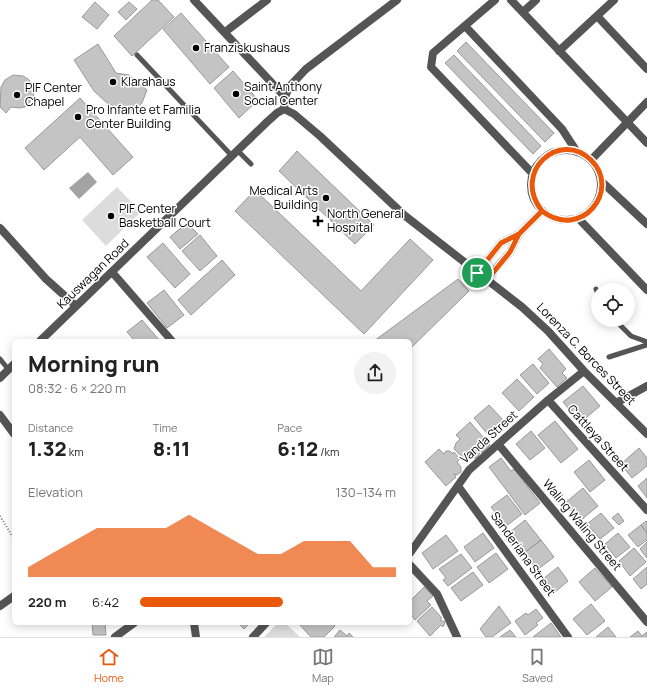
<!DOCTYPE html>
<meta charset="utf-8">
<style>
:root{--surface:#fff;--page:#f2f2f2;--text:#222;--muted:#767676;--line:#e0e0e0;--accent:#ea580c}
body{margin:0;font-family:Manrope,sans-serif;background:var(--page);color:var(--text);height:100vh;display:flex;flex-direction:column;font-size:15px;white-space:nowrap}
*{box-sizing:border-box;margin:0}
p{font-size:13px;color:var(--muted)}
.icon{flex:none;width:22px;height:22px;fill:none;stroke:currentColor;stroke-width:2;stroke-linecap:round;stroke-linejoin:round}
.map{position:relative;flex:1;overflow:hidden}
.panel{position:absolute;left:12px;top:339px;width:400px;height:286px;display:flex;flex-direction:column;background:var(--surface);border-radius:6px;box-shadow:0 2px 10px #0003}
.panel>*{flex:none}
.buttons{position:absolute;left:591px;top:283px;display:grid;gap:8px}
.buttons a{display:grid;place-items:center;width:44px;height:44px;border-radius:50%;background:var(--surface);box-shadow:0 2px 10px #0003;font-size:20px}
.pin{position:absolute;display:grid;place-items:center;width:34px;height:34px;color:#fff;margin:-17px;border:2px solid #fff;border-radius:50%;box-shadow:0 1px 4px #0007}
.round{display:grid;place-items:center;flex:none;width:42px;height:42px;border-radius:21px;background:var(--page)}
.overview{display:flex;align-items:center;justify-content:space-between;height:68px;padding:0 16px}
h1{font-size:22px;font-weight:800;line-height:30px}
.figures{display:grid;grid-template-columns:repeat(3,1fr);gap:6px;height:68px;padding:4px 16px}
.figures div{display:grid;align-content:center}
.figures b{font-size:20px;font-weight:800}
.figures small{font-size:11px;font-weight:400}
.figures p{font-size:11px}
.chart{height:112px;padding:8px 16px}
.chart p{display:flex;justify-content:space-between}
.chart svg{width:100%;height:72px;margin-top:4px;fill:var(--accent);opacity:.7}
ul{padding:0 16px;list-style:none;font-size:13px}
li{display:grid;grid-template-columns:64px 48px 1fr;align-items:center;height:30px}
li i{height:10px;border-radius:5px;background:var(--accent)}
.tabs{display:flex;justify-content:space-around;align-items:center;height:56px;border-top:1px solid var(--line);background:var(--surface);font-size:11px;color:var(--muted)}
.tabs a{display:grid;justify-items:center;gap:2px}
.tabs .active{color:var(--accent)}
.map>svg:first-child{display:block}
.green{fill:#dcdcdc}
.water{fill:#a3a3a3}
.building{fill:#c4c4c4;stroke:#999}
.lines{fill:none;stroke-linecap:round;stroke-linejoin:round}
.path{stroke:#777;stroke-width:2;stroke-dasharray:1 2;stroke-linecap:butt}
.lane{stroke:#555;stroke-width:5}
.street{stroke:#555;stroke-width:8}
.route-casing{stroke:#fff;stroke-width:8}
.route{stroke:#ea580c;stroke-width:5}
.poi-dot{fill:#000;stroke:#fff;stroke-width:1.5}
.labels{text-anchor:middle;stroke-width:3;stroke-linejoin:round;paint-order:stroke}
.poi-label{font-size:12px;fill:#000;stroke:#fff;text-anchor:start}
.street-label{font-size:12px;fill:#000;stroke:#fff}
</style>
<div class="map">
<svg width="647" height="637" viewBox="0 0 647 637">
<rect width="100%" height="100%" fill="#fff"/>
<path class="green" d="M117,187L141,212L106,246L82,220Z
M278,623H285L300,637H264Z"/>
<path class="water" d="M88,172L97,182L79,199L69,188Z"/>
<path class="building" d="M152,0H158L174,17L132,56L114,36Z
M95,2L109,15L97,29L82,17Z
M129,2L137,9L126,20L118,12Z
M181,13L229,67L210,84L163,29Z
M466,42L554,133L545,142L457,51Z
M98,44L116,73L129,75L147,90L142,103L130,114L107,103L94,91L74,60Z
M454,55L541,146L533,154L445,63Z
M233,71L258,100L239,118L214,88Z
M13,75L23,76L28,79L32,83L34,93L33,99L25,107L19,108L11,107L6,113L0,107L1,87L5,80Z
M80,98L133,157L113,175L80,137L44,170L25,148Z
M297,151L374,225L355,244L279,171Z
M255,190L361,291L410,239L433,260L364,334L235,211Z
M189,221L194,226L192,228L198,234L180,249L170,237Z
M200,235L217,256L200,271L182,251Z
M163,243L190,274L175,288L147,257Z
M222,260L235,275L191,315L178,300Z
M458,279L469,291L410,349V341H374Z
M164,290L184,315L167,328L147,303Z
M142,320L160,341H135L127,332Z
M549,349L566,369L562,373L567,378L557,387L540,368L543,364L538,359Z
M533,364L549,383L537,394L520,375Z
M517,379L534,397L519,411L502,393Z
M583,386L600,406L580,423L563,402Z
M489,405L506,423L490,437L474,418Z
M555,421L578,449L561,463L538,435Z
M470,422L490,445L482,453L480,450L479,455L476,458H472L468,454L463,458L454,449L456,443L460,439L456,435Z
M531,431L545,448L530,460L516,444Z
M639,448L647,458V466L632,478L621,464Z
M439,449L444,454L446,451H450L453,454L454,452L460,459L457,462L461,467V472L457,475L454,474L456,477L446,486L425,462Z
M501,458L511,471L514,469L540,503L525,515L489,467Z
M589,460L605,480L590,492L574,472Z
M647,478V498L638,486Z
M583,488L598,506L580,521L565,503Z
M507,495L522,514L506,526L491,507Z
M601,513L614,528L600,539L587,524Z
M618,513L624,521L619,525L612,518Z
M525,520L541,540L524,553L509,533Z
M646,521L647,522V533L641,525Z
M641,525L647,533V540L638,547L628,535Z
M483,533L494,548L475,562L464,547Z
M618,533L630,547L616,558L605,544Z
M446,535L458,551L433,569L422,553Z
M541,540L554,557L537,570L524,553Z
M647,542V558L640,549Z
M634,548L646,562L630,576L619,561Z
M496,553L508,569L489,583L477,567Z
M461,554L472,568L448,586L443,580L446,578L439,569Z
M558,567L568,581L555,592L544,578Z
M647,567V584L641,589L633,579Z
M595,568L612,587L595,601L579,582Z
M473,572L483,585L461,601L451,588Z
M424,587L433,596L427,601L431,605L415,620L410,614V601Z
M591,604L605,621L587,635L573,619Z
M499,606L511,623L492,637H486L480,629Z
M432,607L442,618L440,620L445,622L444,625L443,627L441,625L430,636L417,621Z
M536,609L543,618L536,623L538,625L525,635L515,621L526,613L528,615Z
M92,623H105L106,635H93Z
M238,623H250L244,629Z
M298,623H332L335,626L324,637H311Z
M551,623L561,637H533Z
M608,627L616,637H596Z
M340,630L347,636L349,633L353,637H334Z
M510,630L516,637H500Z
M638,631L642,636L647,632V637H630Z"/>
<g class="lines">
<path class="path" d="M0,516L14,539"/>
<path class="lane" d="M137,55L232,156
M238,151L251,164
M596,289L598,294
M615,320L631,336L647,342
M609,357L647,345
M0,359L8,369"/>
<path class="street" d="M194,0L285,97
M495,0L433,53L431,67L533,174
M511,0L647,143
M523,12L536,0
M597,16L647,69
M465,26L562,129L577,152
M229,29L267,0
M559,51L614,0
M284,109L294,114L320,136L404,215L522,307L548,331L584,371L647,434
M284,109L285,97L289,87L306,69L397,0
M531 185a35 35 0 1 1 70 0a35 35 0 1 1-70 0Z
M591,160L647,102
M601,181L647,224
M578,218L647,290
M0,228L46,279L76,306
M112,272L172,341
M477,273L501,243L519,234
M487,279L510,252L519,234L542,211
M40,341L267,122L277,113L284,109
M0,378L14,364
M548,400L647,510
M616,403L647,386
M0,415L14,434
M498,444L647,622
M458,486L568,637
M410,553L469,470L548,400L584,371
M410,565L437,594L457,637
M0,606L14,596
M194,623L196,637
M115,637L134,623
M253,637L266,623"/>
</g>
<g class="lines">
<g class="route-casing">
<path id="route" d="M477,273L501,243L519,234L542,211C511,172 560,129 591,160C622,190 581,241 542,211L519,234L510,252L487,280L477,273"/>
</g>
<use href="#route" class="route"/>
</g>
<g class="poi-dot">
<circle cx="196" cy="48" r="4"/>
<circle cx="113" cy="82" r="4"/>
<circle cx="236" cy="94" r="4"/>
<circle cx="17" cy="95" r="4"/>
<circle cx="78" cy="117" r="4"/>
<circle cx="326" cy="198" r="4"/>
<circle cx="111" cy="216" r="4"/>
<path d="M316 215h4v4h4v4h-4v4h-4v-4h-4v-4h4z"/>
</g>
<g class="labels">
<g class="poi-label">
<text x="204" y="52">Franziskushaus</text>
<text x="121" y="86">Klarahaus</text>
<text x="244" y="91">Saint Anthony<tspan x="244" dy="14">Social Center</tspan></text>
<text x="25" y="92">PIF Center<tspan x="25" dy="14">Chapel</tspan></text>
<text x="86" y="114">Pro Infante et Familia<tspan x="86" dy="14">Center Building</tspan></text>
<text x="318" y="195" text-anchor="end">Medical Arts<tspan x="318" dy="14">Building</tspan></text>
<text x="119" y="213">PIF Center<tspan x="119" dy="14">Basketball Court</tspan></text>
<text x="327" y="218">North General<tspan x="327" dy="14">Hospital</tspan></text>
</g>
<g class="street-label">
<text transform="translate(93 274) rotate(-44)" y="4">Kauswagan Road</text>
<text transform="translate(586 354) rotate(46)" y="4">Lorenza C. Borces Street</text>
<text transform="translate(489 437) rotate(-42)" y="4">Vanda Street</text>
<text transform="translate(598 438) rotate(48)" y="4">Cattleya Street</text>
<text transform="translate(582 525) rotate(50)" y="4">Waling Waling Street</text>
<text transform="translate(523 554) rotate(54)" y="4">Sanderiana Street</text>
</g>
</g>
</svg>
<div class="buttons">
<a><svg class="icon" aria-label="locate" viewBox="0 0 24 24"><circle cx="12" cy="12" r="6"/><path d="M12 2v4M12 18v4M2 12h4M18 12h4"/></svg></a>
</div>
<div class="pin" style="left:477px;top:273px;background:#1e9e55"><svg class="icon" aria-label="arrive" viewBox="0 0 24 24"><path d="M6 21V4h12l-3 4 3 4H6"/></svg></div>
<section class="panel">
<div class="overview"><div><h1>Morning run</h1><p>08:32 · 6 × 220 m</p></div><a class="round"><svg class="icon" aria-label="share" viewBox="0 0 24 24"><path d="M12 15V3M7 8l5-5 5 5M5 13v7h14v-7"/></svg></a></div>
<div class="figures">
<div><p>Distance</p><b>1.32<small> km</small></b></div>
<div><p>Time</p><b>8:11</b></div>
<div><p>Pace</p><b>6:12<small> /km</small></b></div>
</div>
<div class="chart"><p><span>Elevation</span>130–134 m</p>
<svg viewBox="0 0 160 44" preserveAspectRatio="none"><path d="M0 44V38L10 30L20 22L30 14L40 14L50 14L60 14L70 6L80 14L90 22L100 30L110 30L120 22L130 22L140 22L150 38L160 38V44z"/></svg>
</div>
<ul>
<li><b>220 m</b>6:42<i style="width:56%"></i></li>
</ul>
</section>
</div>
<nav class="tabs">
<a class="active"><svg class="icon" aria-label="home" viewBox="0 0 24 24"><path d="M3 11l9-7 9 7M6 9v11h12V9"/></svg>Home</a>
<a><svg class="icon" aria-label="map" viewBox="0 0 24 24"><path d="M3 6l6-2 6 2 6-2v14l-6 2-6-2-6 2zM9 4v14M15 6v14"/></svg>Map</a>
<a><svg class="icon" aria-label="saved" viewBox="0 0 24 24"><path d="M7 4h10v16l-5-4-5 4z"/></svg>Saved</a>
</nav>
